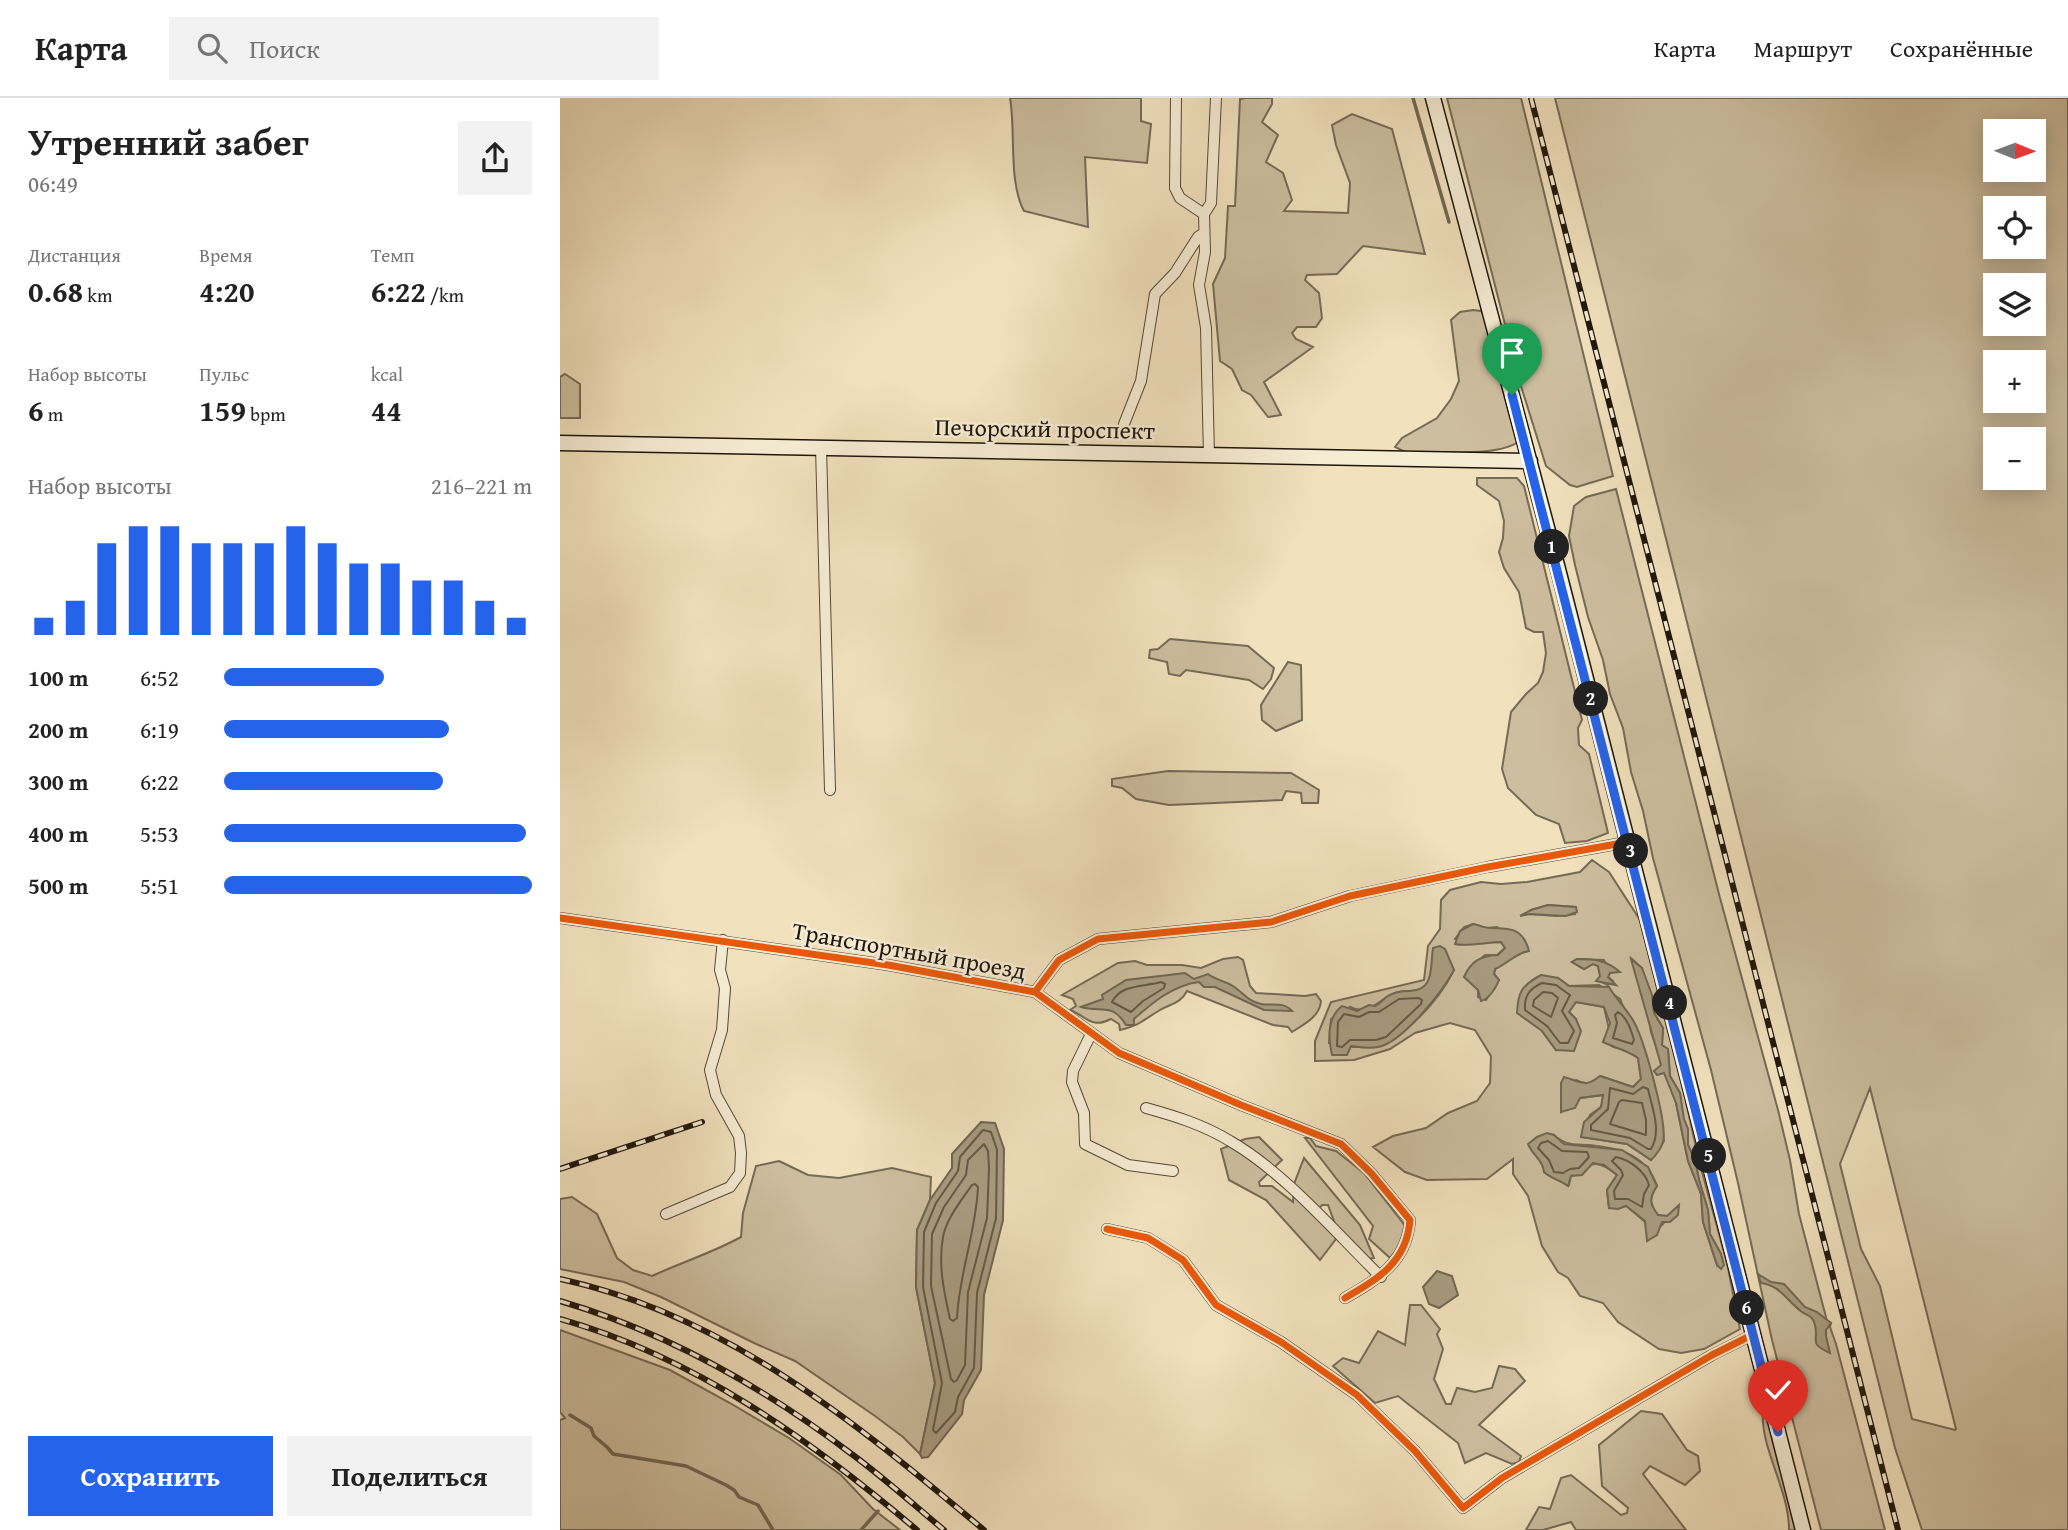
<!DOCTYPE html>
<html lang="ru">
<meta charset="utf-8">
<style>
:root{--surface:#fff;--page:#f2f2f2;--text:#222;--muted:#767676;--line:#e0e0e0;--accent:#2563eb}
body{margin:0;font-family:"Gentium Book Plus",serif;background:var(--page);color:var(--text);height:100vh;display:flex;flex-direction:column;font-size:26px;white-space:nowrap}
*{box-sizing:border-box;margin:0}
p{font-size:23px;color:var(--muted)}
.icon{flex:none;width:38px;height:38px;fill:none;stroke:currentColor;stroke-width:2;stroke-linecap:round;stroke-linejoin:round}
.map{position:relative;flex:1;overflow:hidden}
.panel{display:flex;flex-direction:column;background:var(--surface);width:560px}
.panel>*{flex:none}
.needle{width:46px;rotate:91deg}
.buttons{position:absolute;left:1423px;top:21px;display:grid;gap:14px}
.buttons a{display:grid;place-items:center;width:63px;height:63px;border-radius:0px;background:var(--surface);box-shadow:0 4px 18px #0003;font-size:35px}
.pin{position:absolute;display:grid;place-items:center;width:60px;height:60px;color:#fff;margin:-72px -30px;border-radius:50% 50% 50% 0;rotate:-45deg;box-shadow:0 0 7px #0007}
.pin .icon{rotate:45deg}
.km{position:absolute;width:35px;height:35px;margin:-18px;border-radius:50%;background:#222;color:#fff;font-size:19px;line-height:35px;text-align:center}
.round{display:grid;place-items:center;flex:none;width:74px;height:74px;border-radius:0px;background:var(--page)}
.overview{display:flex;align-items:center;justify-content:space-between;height:119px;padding:0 28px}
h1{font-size:38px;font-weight:800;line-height:52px}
.figures{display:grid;grid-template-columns:repeat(3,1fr);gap:10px;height:119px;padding:7px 28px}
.figures div{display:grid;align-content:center}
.figures b{font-size:30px;font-weight:800}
.figures small{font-size:19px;font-weight:400}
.figures p{font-size:19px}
.chart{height:196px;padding:14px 28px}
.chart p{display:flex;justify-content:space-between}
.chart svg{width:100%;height:126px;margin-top:7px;stroke:var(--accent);stroke-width:6}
.action{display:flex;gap:14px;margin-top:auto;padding:14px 28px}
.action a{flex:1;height:80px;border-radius:0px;background:var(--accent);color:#fff;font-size:28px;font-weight:800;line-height:80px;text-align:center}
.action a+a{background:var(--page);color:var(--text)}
ul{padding:0 28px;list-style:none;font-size:23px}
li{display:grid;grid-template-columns:112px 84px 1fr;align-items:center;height:52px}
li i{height:18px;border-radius:9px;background:var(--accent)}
header{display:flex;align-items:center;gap:42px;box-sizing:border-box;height:98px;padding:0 35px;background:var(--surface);border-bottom:2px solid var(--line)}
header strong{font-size:33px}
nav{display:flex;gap:38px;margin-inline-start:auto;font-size:24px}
.search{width:490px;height:63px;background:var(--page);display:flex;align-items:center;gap:18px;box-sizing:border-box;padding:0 24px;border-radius:0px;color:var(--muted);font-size:26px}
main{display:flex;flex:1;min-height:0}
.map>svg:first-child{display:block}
.green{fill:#cdbe9f;stroke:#766a56;stroke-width:2;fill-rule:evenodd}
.water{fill:#a99c81;stroke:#716652;stroke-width:2}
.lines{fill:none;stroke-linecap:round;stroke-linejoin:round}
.shore{stroke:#645946;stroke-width:2}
.stream{stroke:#716652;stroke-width:3.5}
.minor-casing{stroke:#534938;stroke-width:12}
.secondary-casing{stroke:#1e160c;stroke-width:17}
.minor{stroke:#f6ecd4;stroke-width:10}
.secondary{stroke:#f6ecd4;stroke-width:14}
.rail-casing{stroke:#1e160c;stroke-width:6}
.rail{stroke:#f6ecd4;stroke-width:3.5;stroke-dasharray:10;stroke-linecap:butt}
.cycleway-casing{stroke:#f6ecd4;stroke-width:11}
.cycleway{stroke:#e8590c;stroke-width:7}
.route-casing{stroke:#fff;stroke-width:14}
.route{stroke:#2563eb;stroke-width:9}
.labels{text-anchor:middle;stroke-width:5;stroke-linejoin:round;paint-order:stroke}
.street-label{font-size:24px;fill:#1e160c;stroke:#f6ecd4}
</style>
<header>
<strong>Карта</strong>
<div class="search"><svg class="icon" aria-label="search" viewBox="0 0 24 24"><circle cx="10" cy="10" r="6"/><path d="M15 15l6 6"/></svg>Поиск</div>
<nav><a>Карта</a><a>Маршрут</a><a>Сохранённые</a></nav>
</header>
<main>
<section class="panel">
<div class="overview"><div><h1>Утренний забег</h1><p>06:49</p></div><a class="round"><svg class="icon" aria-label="share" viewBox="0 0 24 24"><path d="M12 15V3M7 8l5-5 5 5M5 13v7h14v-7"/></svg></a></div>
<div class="figures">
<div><p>Дистанция</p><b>0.68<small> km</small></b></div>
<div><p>Время</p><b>4:20</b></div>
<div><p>Темп</p><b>6:22<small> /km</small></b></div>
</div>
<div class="figures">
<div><p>Набор высоты</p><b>6<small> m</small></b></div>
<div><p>Пульс</p><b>159<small> bpm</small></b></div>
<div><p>kcal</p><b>44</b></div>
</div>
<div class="chart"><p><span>Набор высоты</span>216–221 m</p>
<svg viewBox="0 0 160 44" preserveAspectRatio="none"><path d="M5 44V38M15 44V32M25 44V12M35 44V6M45 44V6M55 44V12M65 44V12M75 44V12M85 44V6M95 44V12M105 44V19M115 44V19M125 44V25M135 44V25M145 44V32M155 44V38"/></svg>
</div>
<ul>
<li><b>100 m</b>6:52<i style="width:52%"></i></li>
<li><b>200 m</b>6:19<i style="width:73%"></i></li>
<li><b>300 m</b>6:22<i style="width:71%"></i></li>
<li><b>400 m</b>5:53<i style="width:98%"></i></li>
<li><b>500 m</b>5:51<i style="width:100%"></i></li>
</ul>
<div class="action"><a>Сохранить</a><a>Поделиться</a></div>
</section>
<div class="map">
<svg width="1508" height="1432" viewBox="0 0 1508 1432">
<rect width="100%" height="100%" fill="#f1e1bd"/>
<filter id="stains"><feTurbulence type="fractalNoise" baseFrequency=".00286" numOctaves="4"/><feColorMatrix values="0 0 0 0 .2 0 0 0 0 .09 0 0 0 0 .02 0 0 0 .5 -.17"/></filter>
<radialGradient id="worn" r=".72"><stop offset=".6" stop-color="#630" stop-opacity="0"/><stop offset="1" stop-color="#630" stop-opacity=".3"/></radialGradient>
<path class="green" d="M450,0H581V23L591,26L587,65L525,59L528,129L464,113C448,83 456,35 450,0Z
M686,0H712V6L702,24L718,37L706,64L723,75L732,102L724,113L788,115L790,85L776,47L772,27L792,16L832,31L865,156L803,148L777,176L747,177L745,182L759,195L762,220L756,229H737L732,235L736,241L753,249L704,284L721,317L708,319L691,297L682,292L672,271L660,263L653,186L665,160L668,108H675L680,1Z
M887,0H961L1053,378L1017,389L1010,387L986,368L961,288L962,261L957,245L949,242Z
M995,0H1508V1432H1362L1335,1350ZM1435,33H1474V72H1435ZM1435,110H1474V149H1435ZM1435,187H1474V226H1435ZM1435,264H1474V303H1435ZM1435,341H1474V380H1435ZM1310,990L1396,1331L1395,1332L1352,1321L1320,1188L1301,1151L1280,1066Z
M913,212L921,213L927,219L938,267L940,284L947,300L958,344C938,359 871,354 845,354L835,349L842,340L877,320L891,301L899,283L891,222L900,214Z
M5,276L20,286V320H0V279Z
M917,380H957L964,388L1022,622L1018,630L1019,647L1029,656L1048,735L1027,743L1005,745L999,726L976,717L948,690L942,671L951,614L966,596L978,585L983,574L986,555L983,534H974L966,530L959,494L944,470L939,454L943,440L944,423L939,403L917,387Z
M1056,391L1160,800L1218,1012L1230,1062L1239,1116L1267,1223L1271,1225L1270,1229L1276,1246L1325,1432H1261L1212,1242L1178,1085L1151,972L1093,760L1083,713L1071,674L1063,630L1050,596L1043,562L1028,519L1015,467L1009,438L1014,408L1026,399Z
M610,541L688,548L714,570L711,581L703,591L689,582L626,572L620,578L609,576L607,564L589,560L590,552L598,551Z
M728,564L741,567L742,622L716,633L702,622L701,607Z
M608,673L731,675L759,692L758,705H742L741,695L726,693L722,702L609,707L576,701L562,690L552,688V681Z
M1032,762L1049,774L1080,822L1120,977L1139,1063L1167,1165L1180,1231L1144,1251L1121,1255L1099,1251L1058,1224L1043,1205L1020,1198L1008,1180L998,1174L982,1148L968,1098L953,1076V1061L927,1081L867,1082L845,1074L813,1049L833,1038L866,1030L888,1015L917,1003L930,985L931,958L915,932L890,925L855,935L830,951L794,962L755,963V943L771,904L864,882L868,848L880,831L881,802L890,792L921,784L941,786L967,784L1020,774ZM988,807L1015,809V816L997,818L970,816L971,812ZM913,826L926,830L937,829L965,854H960L935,871L934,876L939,882L926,902L918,899V892L905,879L910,870L925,857H937L945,850L941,844L910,845L895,841L904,829ZM872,860L894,872C878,904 839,949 802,949C791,950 780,946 769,945L771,921L790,909C810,919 820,900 835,895C846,892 858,895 866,887C872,880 872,868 872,860ZM1017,861L1044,862L1050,875L1048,879L1053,883L1048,887L1042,884L1038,868L1033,866L1024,871L1012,864ZM1072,861L1082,870L1094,915L1103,930L1102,947L1108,951L1110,978L1120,995L1123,1021L1128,1031V1047L1135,1062L1139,1082L1148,1112L1150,1136L1161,1156L1157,1167L1143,1124L1141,1096L1128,1063L1116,1005L1091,934L1089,920ZM998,880L1009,888L1039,887L1060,901L1093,980L1101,1019L1104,1043L1091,1062L1067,1046L1021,1039L1030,1017L1041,1009L1044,997L1020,1000L1001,1014V986L1016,982C1027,988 1032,985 1041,978L1073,989L1081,981L1078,960L1066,952L1053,949L1044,909L1016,904L1009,914L1016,921L996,952L982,933ZM994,1037C1006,1048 1014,1046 1030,1047C1060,1050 1086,1057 1097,1088C1089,1100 1089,1105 1098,1117L1107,1118L1114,1114L1088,1142L1085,1124L1066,1107L1049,1110L1047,1092L1057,1077C1036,1060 1032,1065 1011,1077L1009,1087C1000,1082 992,1081 984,1074L983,1066Z
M678,859L683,862L690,888L696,895L745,898L756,896L761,903C760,918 745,926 732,934L728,929L713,927L627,893C620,906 612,905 600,912C583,922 581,927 560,932L559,926L551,921C531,931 528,919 510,912L516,908L513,901L502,897L558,865L575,863L587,867H622L641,870L663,861Z
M699,1039L722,1062L699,1084L700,1088H712L733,1104L734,1086L744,1060L800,1127L814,1160L808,1161L778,1134L768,1107H762L759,1111L776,1141L760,1162L706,1102L669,1082L661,1051L685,1041Z
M745,1040H750L756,1048L776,1053L804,1075L846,1129L842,1146L830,1160L809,1141L813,1128Z
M219,1063L248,1077L279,1080L332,1070L371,1079L370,1102L357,1132L356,1189L375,1285L360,1356L343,1339L315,1318L235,1263L194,1245L101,1199L64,1184L0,1171V1101L12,1099L37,1116L57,1160L73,1172L92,1178C122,1164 152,1155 181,1139L183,1115L196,1068Z
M850,1207H861L880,1231L877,1236L883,1251L874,1281L886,1306H891L897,1290L915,1294L932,1290L939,1268L955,1271L965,1283L919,1327L961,1358L959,1364L952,1366L926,1355L905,1365L898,1345L838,1298L815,1305L773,1268L783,1260L799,1265L818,1233L845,1247Z
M0,1232L110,1272L170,1305L229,1340L281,1377L313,1411L340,1432H0V1322L5,1320L0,1314Z
M1208,1307L1237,1432H1229C1229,1389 1199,1351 1203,1309Z
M1081,1313L1102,1316L1127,1352L1138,1358L1140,1373L1125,1387L1090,1368L1083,1376L1126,1432H1016L1011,1424L983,1432H966L979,1409L990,1411L1001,1380L1011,1377L1061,1417L1067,1415L1068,1410L1042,1388L1039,1347Z"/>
<path class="water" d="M988,807L1016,809L1017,814L1006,818L970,816L960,818L971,812Z
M913,826C919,827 924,830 930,830C950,830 963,830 969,853C955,855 948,866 935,871L934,876L939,882C936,890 929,901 921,903L918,892L904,879C911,863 920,858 938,857L945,850L941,844C928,844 905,849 895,846L900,833Z
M880,848L885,851L894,872C883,893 842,945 818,949C809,951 799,949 791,948L787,957H772C768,939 767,920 782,908L797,913L809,907L815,908C821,905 823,901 828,898C834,894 843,893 850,893C875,892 870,869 873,850Z
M1017,861C1035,861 1046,862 1060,874L1050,875L1048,879L1056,887L1036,883L1040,878L1038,868L1033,866L1024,871L1012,864Z
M1071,861L1082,870L1092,897L1094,915L1103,930L1102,947L1108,951L1110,978L1120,995L1124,1021L1128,1031V1047L1135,1062L1139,1082L1148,1112L1150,1136L1161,1156L1164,1167L1161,1171L1157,1167L1143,1124L1141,1096L1128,1063L1116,1005L1104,975L1097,977L1094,973L1101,967Z
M625,875L634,881L648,876C656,882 665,883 673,888C682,894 689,904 701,906C712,908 723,903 732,913L704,912L655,889H644L639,884C614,887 593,904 574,921V927H566C552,904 541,915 521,909L543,901L542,897L566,882Z
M981,877L998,880L1009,888L1049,889C1056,901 1067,911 1074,924C1084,942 1108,1026 1103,1044C1101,1051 1096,1057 1091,1062L1067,1046L1021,1039L1024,1024L1041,1009L1043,997L1020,1000L1015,1010L1001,1014V985L1004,979C1022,984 1025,990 1040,978L1073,989L1081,981L1078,960C1067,952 1055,950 1043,944L1050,925L1044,909L1016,904L1009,914L1016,921L1021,933L1014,953L996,952L982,933L957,915C958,894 961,888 981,877Z
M421,1024L435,1025L444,1051L443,1122L424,1197L421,1272L404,1302L402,1316L368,1359L362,1360L360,1356L375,1285L356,1189L357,1132L370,1102L392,1070V1056Z
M987,1035L994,1037L1004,1046L1062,1052L1088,1069L1097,1088C1089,1100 1089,1105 1098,1117L1107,1118L1119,1107L1118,1117L1110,1124H1102L1097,1137L1087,1143L1085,1123L1066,1108L1058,1111L1049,1110L1047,1092L1057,1077L1044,1067L1033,1065L1022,1077L1011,1078L1008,1088C1000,1082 992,1081 984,1074C983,1062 973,1058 968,1046L977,1039Z
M877,1173L892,1178L898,1197L879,1210L869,1206L863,1189Z
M1198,1176L1211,1184L1224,1186L1245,1209L1257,1214L1271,1225L1266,1232V1238L1270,1255C1246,1244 1261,1243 1254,1224C1252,1217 1247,1218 1242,1214C1228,1204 1220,1187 1201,1185Z"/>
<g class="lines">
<path class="shore" d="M601,884L605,886L604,890L583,903L571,914L552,904C561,886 583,889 601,884Z
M982,885L996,887L1010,897L1002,913L1014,933L1008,945H1000L987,928L965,912C964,898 969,891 982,885Z
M983,894L992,895L998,900L991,919L973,908L974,902Z
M859,900L862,902L861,906L826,939L816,942H790L782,949L777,948L778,924L784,916L799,919L809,914H819L839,901Z
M1058,914C1067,919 1071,932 1074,942L1072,946L1053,940L1057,925L1055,917Z
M1083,989L1088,991C1092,1010 1102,1033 1091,1051H1088L1070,1040L1031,1032V1027L1048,1011L1050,990L1073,996Z
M1062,1002L1082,1005L1086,1022V1037L1050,1026L1059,1004Z
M423,1032L431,1034L437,1052L436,1120L417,1195L414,1270L398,1299L395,1314L376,1335L373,1332L382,1285L363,1189L364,1134L376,1105L398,1073L400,1059Z
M988,1043L1002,1053L1027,1054L1029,1059L1019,1070L1010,1071L1003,1075L994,1074L989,1062L978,1050L981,1045Z
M424,1046L428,1053L429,1070L427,1120L408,1194L405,1267L397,1282L394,1284L391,1281L371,1188L372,1136L384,1109L406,1077L408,1062Z
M1056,1059C1070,1062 1085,1073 1089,1087L1084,1096L1082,1109L1068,1101H1055L1054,1093L1063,1077L1061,1072L1052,1063Z
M415,1086L418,1089C416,1134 399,1176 397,1220L393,1223L390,1221C384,1194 378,1167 383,1139C386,1121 401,1103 412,1087Z"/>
<path class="stream" d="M853,0L889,124
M10,1317L31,1330L34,1338L47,1349L53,1356L126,1368L166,1387L174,1392L179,1399L198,1407L213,1432
M301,1432L318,1413"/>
<g class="minor-casing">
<path id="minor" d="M616,0L615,90L620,100L644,116
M564,326L581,283L595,196L615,175L638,139L644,135
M261,349L270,692
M649,358L646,230L639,187L645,154L644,116L651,105L656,0
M0,820L328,867L475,894L559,955L681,1007L781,1046L811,1075L850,1122C847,1164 818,1181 785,1200
M475,894L499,862L538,841L711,824L790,798L928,769L1068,744
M531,936L513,973L512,984L524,1015L525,1046L568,1067L613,1073
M586,1010C615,1018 644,1027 670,1043C724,1074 776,1135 821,1179
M106,1116L170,1089L180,1075L181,1055L179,1038L156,997L150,972L162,932L165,890L160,872L163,842
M547,1131L588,1140L623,1162L656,1207L721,1244L797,1297L855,1353L903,1410L942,1380L1152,1257L1194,1236"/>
</g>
<g class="secondary-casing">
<path id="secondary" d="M873,0L998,471L1243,1432
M0,345L970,363"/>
</g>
<use href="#minor" class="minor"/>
<use href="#secondary" class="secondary"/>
<g class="rail-casing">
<path id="rail" d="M971,0L1338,1432
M0,1071L142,1024
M0,1181C167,1217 296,1325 424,1432
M0,1203C106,1234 205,1290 293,1357C324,1380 354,1407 384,1432
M0,1221C135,1259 252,1343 357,1432"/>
</g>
<use href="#rail" class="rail"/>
<g class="cycleway-casing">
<path id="cycleway" d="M0,820L328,867L475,894L559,955L681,1007L781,1046L811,1075L850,1122C847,1164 818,1181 785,1200
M475,894L499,862L538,841L711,824L790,798L928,769L1068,744
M547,1131L588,1140L623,1162L656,1207L721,1244L797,1297L855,1353L903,1410L942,1380L1152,1257L1194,1236"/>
</g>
<use href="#cycleway" class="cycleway"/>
</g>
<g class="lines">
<g class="route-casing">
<path id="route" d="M952,297L1218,1334"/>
</g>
<use href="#route" class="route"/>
</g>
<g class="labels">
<g class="street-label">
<text transform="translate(485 331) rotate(1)" y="8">Печорский проспект</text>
<text transform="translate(349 853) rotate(10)" y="8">Транспортный проезд</text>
</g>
</g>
<rect width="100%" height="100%" filter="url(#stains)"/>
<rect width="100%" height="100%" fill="url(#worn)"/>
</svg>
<div class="buttons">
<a><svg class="needle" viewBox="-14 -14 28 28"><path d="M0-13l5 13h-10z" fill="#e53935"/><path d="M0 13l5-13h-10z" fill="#767676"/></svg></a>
<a><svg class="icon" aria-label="locate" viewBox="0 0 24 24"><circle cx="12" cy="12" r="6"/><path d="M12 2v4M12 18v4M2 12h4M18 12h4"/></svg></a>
<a><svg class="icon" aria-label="layers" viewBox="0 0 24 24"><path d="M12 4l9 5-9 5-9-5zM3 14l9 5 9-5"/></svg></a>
<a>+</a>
<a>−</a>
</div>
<div class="pin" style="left:952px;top:297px;background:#1e9e55"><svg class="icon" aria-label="arrive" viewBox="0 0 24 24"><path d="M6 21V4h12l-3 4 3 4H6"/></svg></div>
<div class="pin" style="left:1218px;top:1334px;background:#d93025"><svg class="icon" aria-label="check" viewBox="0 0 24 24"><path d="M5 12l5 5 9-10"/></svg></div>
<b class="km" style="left:992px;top:449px">1</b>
<b class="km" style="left:1031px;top:601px">2</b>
<b class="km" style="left:1071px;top:753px">3</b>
<b class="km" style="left:1110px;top:905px">4</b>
<b class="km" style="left:1149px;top:1058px">5</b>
<b class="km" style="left:1187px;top:1210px">6</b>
</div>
</main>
